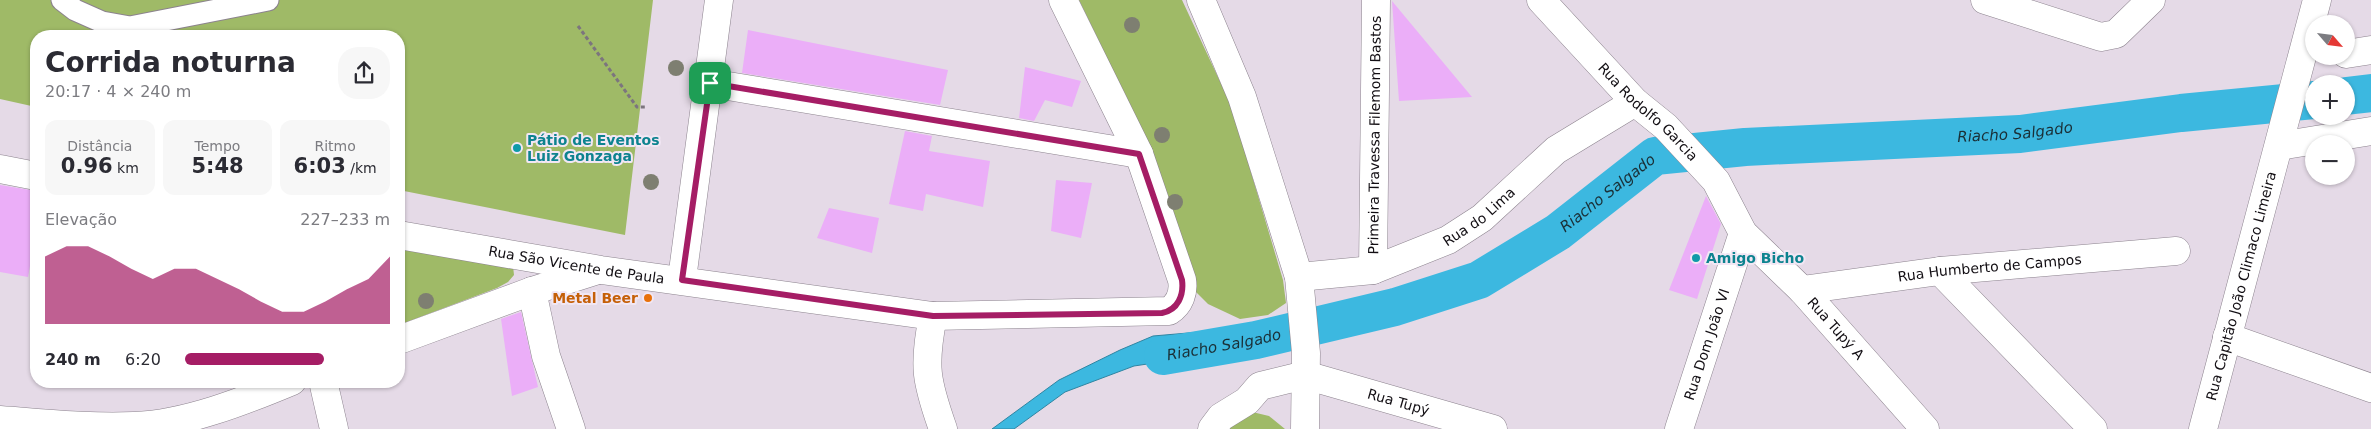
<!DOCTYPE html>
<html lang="pt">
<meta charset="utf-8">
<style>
:root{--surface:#fff;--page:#f7f7f7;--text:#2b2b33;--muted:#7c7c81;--accent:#a51d65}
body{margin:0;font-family:"DejaVu Sans",sans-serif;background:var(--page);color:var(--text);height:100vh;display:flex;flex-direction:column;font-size:19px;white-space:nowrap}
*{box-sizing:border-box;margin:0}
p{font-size:16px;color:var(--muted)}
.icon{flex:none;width:28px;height:28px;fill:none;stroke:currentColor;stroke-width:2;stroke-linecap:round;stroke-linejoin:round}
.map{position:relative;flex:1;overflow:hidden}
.drawer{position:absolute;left:30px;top:30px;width:375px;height:358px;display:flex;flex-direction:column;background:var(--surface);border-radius:20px;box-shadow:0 1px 4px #0004}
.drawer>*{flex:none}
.needle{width:32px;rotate:118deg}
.buttons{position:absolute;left:2305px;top:15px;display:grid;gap:10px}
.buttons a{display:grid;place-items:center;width:50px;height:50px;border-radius:50%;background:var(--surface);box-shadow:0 1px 4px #0004;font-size:25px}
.pin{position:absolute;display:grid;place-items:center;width:42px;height:42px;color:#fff;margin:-21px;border-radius:10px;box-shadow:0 2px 8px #0006}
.round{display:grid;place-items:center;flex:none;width:52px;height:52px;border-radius:20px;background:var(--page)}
.overview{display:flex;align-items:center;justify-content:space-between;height:85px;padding:0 15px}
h1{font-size:28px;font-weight:700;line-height:38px}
.figures{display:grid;grid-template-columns:repeat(3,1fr);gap:8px;height:85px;padding:5px 15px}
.figures div{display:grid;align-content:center;border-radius:12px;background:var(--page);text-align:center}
.figures b{font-size:21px;font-weight:700}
.figures small{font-size:14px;font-weight:400}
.figures p{font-size:14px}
.chart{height:140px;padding:10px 15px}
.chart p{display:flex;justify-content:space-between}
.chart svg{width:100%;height:90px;margin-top:5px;fill:var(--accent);opacity:.7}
ul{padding:0 15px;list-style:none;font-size:16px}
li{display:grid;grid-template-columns:80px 60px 1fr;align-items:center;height:38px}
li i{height:12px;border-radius:6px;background:var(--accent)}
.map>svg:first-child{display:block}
.green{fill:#9fba67}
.water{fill:#3cb8e0;stroke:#2f85a2}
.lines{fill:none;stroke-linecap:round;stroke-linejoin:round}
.canal{stroke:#3cb8e0;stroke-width:38}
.building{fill:#ebaef8}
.lane-casing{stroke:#8c838e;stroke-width:23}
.street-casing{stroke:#8c838e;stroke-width:29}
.path{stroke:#7c757e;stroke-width:3;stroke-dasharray:4 2.5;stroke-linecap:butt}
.lane{stroke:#fff;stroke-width:21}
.street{stroke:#fff;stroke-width:28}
.tree{fill:#7e7f71}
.route-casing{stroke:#fff;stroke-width:10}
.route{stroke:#a51d65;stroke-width:6}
.culture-dot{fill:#0f9aa8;stroke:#f2e7f4;stroke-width:2}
.food-dot{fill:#e8710a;stroke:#f2e7f4;stroke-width:2}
.labels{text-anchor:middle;stroke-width:4;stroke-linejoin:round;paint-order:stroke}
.street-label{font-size:14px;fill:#120e13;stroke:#f2e7f4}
.culture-label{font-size:14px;font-weight:bold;fill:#0d838f;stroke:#f2e7f4;text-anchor:start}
.food-label{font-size:14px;font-weight:bold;fill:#c56008;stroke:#f2e7f4;text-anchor:end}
.water-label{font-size:15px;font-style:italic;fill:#1a2f36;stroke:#f2e7f4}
</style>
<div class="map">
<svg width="2371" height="429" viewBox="0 0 2371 429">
<rect width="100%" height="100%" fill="#e5dae7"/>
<path class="green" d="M0,0H653L625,235L399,190V36H36V107L0,99Z
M1079,0H1182L1231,105L1283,280L1286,303L1268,315L1240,319L1208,304L1192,288L1154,155Z
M399,244L513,266L514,275L508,282L497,288L399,325Z
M1248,411L1269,416L1285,429H1229Z"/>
<path class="water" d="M1211,331L1214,354L1134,366L1065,392L1014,429H992L1059,380L1120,350L1153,336Z"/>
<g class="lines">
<g class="canal">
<path d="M2346,96L2371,93"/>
<path id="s1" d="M1163,356L1256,340L1395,307L1479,280L1558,232L1655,156L1745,147L2020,134L2181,113L2314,100"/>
</g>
</g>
<path class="building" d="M1392,1L1472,97L1399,101Z
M748,30L948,70L940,105L742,73Z
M1025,67L1081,81L1072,107L1045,100L1034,121L1019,118Z
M905,131L932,136L929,151L990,161L983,207L926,194L923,211L889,204Z
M1056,180L1092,183L1081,238L1051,231Z
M0,185L36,191V233L28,277L0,272Z
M1706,196L1721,224L1697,299L1669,290Z
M829,208L879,218L872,253L817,238Z
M521,312L538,387L512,396L501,319Z"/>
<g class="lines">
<g class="lane-casing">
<path id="lane" d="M62,0L75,10L102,22L130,27L268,0"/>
</g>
<g class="street-casing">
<g id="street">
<path d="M1201,0L1242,97L1299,277L1306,353L1305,429"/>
<path id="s2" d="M1541,0L1635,102L1666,127L1716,181L1743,233L1802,290L1925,429"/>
<path d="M1985,0L2101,37L2116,34L2151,0"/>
<path d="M2346,54L2371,50"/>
<path d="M710,83L1139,154"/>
<path d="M2279,146L2371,131"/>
<path d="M0,169L36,176"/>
<path id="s3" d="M399,235L601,270L933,316L1169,311C1180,304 1184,292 1182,280L1139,154L1063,0"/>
<path id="s4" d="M1373,270L1376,0"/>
<path d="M1940,271L2093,429"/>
<path id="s5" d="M1299,277L1373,270L1448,240L1482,218L1556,150L1635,102"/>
<path d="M682,279L719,0"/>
<path id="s6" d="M1802,290L1940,271L2176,251"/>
<path d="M532,291L546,356L571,429"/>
<path d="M933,316C923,366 926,381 943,429"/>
<path d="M2227,337L2371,388"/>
<path d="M399,340L532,291L595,271"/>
<path d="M323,381L334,429"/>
<path d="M0,420C44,423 89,428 134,426C186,424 244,401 292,381"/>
<path id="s7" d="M1212,429L1221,417L1247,401L1260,386L1305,375L1493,429"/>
<path id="s8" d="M1679,429L1743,233"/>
<path id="s9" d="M2203,429L2317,0"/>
</g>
</g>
<path class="path" d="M578,26L637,107H646"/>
<use href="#lane" class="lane"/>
<use href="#street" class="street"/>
</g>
<g class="tree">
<circle cx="1132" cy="25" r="8"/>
<circle cx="676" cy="68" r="8"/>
<circle cx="1162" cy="135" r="8"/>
<circle cx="651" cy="182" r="8"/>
<circle cx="1175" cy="202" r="8"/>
<circle cx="426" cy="301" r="8"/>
</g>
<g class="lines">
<g class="route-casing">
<path id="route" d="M710,83L1139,154L1182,280C1184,295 1178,310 1162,313L933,316L682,280Z"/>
</g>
<use href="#route" class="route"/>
</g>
<g class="culture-dot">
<circle cx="517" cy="148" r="5"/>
<circle cx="1696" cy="258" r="5"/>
</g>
<circle class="food-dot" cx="648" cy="298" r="5"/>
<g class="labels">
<g class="street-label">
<text dy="5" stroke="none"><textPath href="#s2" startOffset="155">Rua Rodolfo Garcia</textPath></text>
<text dy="5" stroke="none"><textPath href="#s4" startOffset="135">Primeira Travessa Filemom Bastos</textPath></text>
<text dy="5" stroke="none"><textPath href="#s5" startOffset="194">Rua do Lima</textPath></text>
<text dy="5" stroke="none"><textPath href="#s3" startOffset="180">Rua São Vicente de Paula</textPath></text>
<text dy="5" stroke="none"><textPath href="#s6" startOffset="189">Rua Humberto de Campos</textPath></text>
<text dy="5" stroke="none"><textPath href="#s9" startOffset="148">Rua Capitão João Climaco Limeira</textPath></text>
<text dy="5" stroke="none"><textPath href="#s2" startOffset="444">Rua Tupý A</textPath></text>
<text dy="5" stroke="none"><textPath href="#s8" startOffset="89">Rua Dom João VI</textPath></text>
<text dy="5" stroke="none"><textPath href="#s7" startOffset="209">Rua Tupý</textPath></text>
</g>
<g class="culture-label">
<text x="527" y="145">Pátio de Eventos<tspan x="527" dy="16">Luiz Gonzaga</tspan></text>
<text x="1706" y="263">Amigo Bicho</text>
</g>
<g class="food-label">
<text x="638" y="303">Metal Beer</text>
</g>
<g class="water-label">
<text dy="5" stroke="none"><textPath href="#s1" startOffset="902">Riacho Salgado</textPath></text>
<text dy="5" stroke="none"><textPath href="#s1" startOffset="481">Riacho Salgado</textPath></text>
<text dy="5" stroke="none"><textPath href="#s1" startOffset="62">Riacho Salgado</textPath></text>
</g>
</g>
</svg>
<div class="buttons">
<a><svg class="needle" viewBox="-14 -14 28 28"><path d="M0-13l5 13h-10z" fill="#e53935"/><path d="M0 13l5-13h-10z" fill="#7c7c81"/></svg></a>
<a>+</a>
<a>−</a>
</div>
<div class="pin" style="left:710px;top:83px;background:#1e9e55"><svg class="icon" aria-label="arrive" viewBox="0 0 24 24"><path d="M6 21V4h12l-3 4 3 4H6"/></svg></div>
<section class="drawer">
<div class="overview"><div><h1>Corrida noturna</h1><p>20:17 · 4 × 240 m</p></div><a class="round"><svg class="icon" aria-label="share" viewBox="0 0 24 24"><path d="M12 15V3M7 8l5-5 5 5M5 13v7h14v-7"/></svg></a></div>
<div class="figures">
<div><p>Distância</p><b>0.96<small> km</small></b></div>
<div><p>Tempo</p><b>5:48</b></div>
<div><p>Ritmo</p><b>6:03<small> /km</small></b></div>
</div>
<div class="chart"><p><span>Elevação</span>227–233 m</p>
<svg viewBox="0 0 160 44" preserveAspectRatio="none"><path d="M0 44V11L10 6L20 6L30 11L40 17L50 22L60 17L70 17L80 22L90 27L100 33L110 38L120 38L130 33L140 27L150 22L160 11V44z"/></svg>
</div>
<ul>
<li><b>240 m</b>6:20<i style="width:68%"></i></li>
</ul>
</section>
</div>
